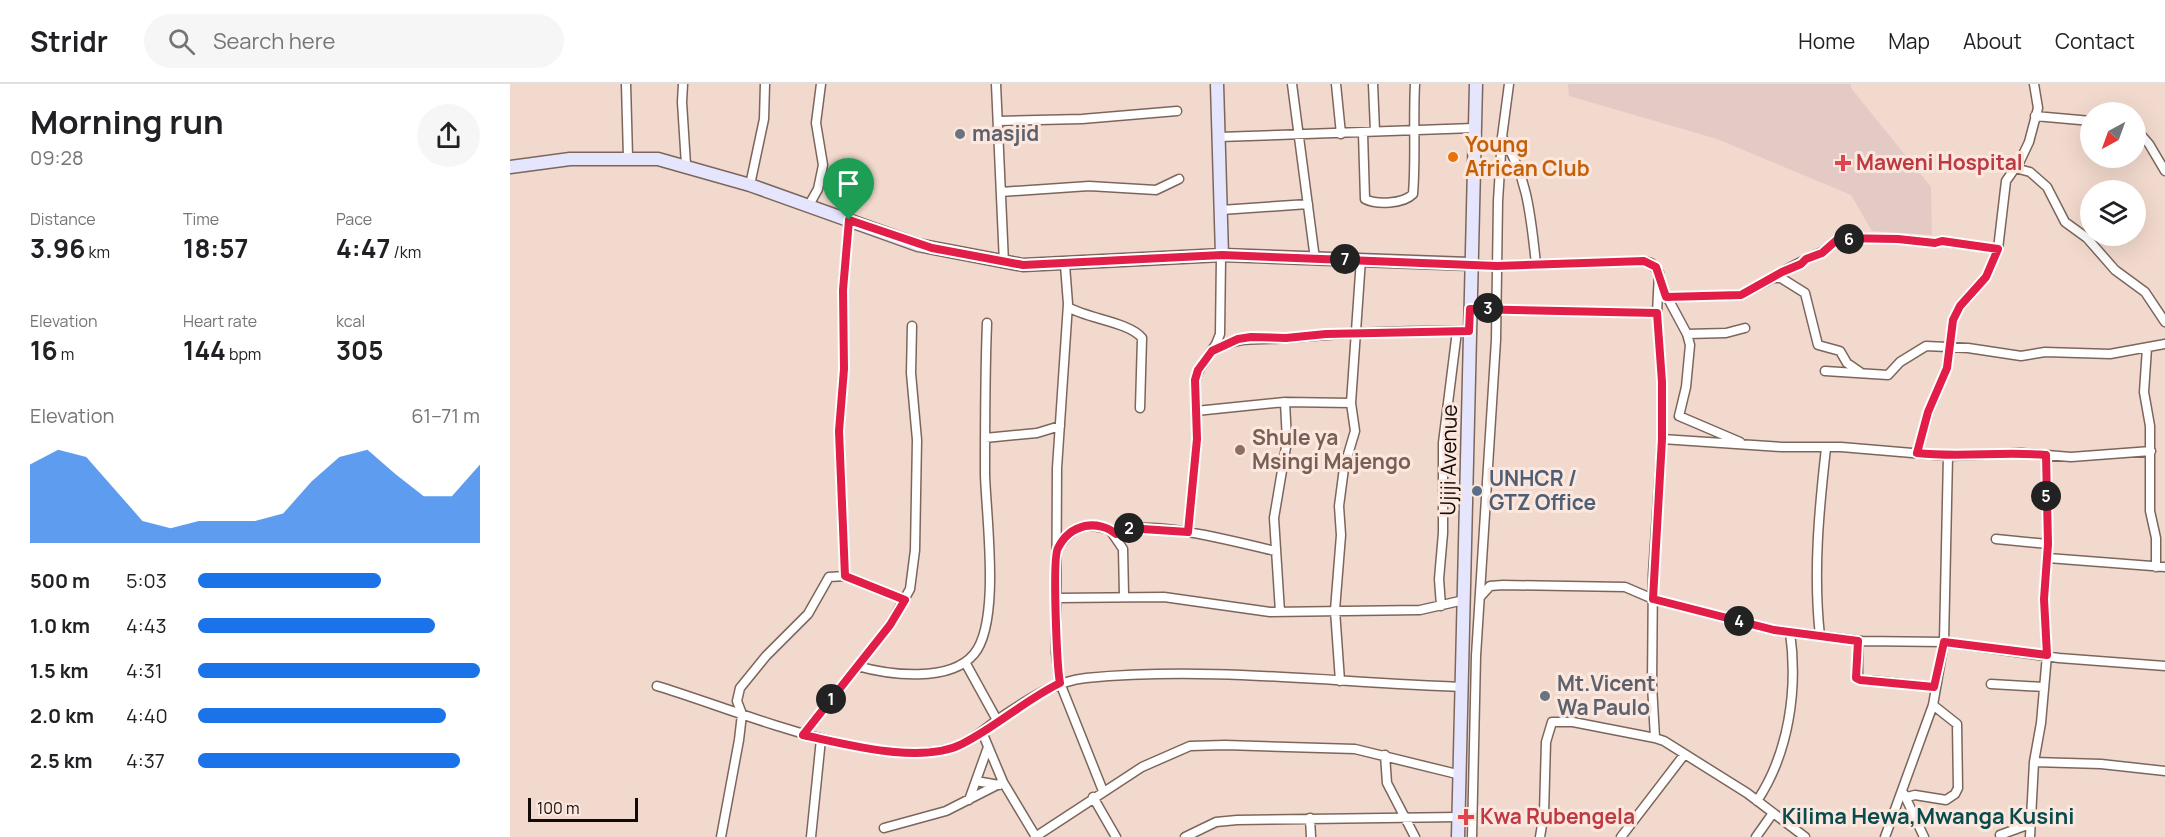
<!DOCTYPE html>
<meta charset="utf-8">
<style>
:root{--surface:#fff;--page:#f6f6f6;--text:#202124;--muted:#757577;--line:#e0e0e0;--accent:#1a73e8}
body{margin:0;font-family:Manrope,sans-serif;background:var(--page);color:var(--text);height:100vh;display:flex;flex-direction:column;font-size:22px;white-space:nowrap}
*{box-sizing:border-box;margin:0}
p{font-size:20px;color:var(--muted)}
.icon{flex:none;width:33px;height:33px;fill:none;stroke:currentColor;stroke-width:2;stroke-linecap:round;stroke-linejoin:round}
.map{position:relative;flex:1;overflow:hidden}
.panel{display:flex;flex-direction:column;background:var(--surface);width:510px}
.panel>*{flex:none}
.needle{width:39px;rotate:221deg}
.controls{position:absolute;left:1570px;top:18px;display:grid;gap:12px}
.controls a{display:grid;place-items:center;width:66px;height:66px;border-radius:50%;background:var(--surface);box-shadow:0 6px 24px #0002;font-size:30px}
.scale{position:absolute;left:18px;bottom:15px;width:110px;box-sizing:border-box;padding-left:6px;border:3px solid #120a07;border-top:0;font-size:16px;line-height:21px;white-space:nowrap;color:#120a07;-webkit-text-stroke:4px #fce7de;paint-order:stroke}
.pin{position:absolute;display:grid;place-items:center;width:51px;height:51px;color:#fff;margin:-62px -26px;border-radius:50% 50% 50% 0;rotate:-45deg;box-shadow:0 0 6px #0007}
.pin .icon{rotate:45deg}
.km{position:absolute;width:30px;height:30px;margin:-15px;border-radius:50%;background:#222;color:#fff;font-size:16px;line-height:30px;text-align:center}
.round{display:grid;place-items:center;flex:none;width:63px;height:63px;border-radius:32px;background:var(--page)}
.headline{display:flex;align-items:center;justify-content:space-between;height:102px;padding:0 30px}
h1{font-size:33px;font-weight:700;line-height:45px}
.figures{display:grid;grid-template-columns:repeat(3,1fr);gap:9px;height:102px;padding:6px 30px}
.figures div{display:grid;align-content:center}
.figures b{font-size:26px;font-weight:700}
.figures small{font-size:16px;font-weight:400}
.figures p{font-size:16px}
.chart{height:168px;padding:12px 30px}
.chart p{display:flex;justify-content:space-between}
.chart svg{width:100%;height:108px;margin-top:6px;fill:var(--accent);opacity:.7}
ul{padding:0 30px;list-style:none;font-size:20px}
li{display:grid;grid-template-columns:96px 72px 1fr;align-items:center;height:45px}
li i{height:15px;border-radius:8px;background:var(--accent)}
header{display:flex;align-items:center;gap:36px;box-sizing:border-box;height:84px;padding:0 30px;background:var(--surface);border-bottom:2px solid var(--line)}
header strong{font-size:28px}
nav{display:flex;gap:33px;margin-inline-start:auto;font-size:21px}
.search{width:420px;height:54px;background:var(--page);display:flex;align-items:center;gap:15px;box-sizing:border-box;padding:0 21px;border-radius:33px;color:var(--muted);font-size:22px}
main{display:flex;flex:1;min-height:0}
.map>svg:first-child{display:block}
.medical{fill:#e4cac4}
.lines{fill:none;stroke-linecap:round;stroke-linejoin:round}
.street-casing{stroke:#7c665c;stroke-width:11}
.secondary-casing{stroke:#7c665c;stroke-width:15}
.street{stroke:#fff;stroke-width:8}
.secondary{stroke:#e5e5fe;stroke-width:12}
.route-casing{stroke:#fff;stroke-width:12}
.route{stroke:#e11d48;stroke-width:8}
.worship-dot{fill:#6b7280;stroke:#fce7de;stroke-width:2}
.food-dot{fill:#e8710a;stroke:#fce7de;stroke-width:2}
.health-dot{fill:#e0444e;stroke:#fce7de;stroke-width:2}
.education-dot{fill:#8d6e63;stroke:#fce7de;stroke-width:2}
.service-dot{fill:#5c6f8a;stroke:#fce7de;stroke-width:2}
.labels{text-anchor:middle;stroke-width:6;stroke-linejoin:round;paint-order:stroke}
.worship-label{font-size:21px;font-weight:bold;fill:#5b616d;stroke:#fce7de;text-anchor:start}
.food-label{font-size:21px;font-weight:bold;fill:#c56008;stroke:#fce7de;text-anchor:start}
.health-label{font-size:21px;font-weight:bold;fill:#be3a42;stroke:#fce7de;text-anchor:start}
.education-label{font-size:21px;font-weight:bold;fill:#785e54;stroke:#fce7de;text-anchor:start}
.street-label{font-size:21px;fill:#120a07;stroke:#fce7de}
.service-label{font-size:21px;font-weight:bold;fill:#4e5e75;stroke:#fce7de;text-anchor:start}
.neighbourhood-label{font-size:22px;font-weight:bold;fill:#0a4b4d;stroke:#fce7de}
</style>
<header>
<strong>Stridr</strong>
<div class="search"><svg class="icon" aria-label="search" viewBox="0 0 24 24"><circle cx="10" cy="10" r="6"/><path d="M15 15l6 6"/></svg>Search here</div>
<nav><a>Home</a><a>Map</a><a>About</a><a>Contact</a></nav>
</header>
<main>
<section class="panel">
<div class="headline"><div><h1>Morning run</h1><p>09:28</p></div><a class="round"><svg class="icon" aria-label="share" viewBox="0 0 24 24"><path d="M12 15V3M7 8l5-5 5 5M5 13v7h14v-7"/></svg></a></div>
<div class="figures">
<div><p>Distance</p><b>3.96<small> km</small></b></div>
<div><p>Time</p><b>18:57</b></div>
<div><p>Pace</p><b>4:47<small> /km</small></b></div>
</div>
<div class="figures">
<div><p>Elevation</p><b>16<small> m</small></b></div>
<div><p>Heart rate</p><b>144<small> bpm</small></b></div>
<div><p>kcal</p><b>305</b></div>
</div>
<div class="chart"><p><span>Elevation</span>61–71 m</p>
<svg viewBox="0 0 160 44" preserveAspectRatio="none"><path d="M0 44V12L10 6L20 9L30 22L40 35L50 38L60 35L70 35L80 35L90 32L100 19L110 9L120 6L130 16L140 25L150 25L160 12V44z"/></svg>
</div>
<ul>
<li><b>500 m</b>5:03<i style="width:65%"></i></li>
<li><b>1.0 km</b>4:43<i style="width:84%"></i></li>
<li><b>1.5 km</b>4:31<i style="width:100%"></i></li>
<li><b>2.0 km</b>4:40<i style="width:88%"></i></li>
<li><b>2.5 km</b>4:37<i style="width:93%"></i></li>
</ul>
</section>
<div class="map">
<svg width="1655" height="753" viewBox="0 0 1655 753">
<rect width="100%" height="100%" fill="#f2d9cd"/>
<path class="medical" d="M1058,0H1341V4L1421,103L1422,151L1362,147L1341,111L1207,55L1059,12Z"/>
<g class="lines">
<g class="street-casing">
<path id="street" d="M116,0L118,73
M173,0L172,18L176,81
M486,0L494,179
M782,0L805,175
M826,0L831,50
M863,0L865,47
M1525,32L1581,37
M489,37L572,35L667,27
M1626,45L1639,60L1655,87
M853,49L855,115C867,121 893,120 903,110C906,74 903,37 905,0
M709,53L964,44
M992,53C1018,92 1021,135 1026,180
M1505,84L1520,88L1537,103L1555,138L1577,154L1605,186L1635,208L1655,238
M240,101L254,35L255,0
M491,108L579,102L646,106L669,95
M299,121L308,105L313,81L306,39L311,0
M711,126L798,120
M960,180L987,182L1134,177L1141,179L1149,189L1147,229L1152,298V355L1143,490L1142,601L1145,654L1154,657L1237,709L1295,753
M555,181L558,220L547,384L546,569L550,599L593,707
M1263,194C1278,183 1295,176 1310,169C1317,166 1323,158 1329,154L1388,155L1425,159L1432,157L1488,165
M1155,209L1177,250L1180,261L1176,303L1169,332L1230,358
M1156,213L1231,211L1263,194H1271L1295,209L1308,261L1330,267L1337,279L1350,288
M558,223C578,235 619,238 632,254L630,324
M960,225L1147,229
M1177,250L1216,249L1235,244
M1637,264L1634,308L1640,342V427L1646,454V483
M702,267C732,250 747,257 778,254C838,249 899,246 959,247
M1315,287L1378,291L1390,278L1416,262L1458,264L1511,272L1535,268L1600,270L1655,260
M686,327L775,318L841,319
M475,354L527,349L550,342
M1152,355L1272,363H1331L1438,372L1511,369L1561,373L1641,367
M1407,369L1418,329L1437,284L1443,236L1450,222L1476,193L1488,165L1496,97L1510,77L1519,58L1528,24L1524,0
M678,448L687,355L685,296L689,286L706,260L710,250L711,173
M606,450C629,431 734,460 765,467
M1486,455L1538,460
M547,465C562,443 573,437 600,446L613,465L614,511
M1538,474L1655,483
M335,492L329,347L334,285L333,205L339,136
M970,513L980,502L993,501L1115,503L1143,515L1264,546L1352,557L1434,558L1549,574L1655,582
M547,514L654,513L760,528L910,526L954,516
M931,522L929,495L933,449V359L947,247
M770,528L764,434L777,357L775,318
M1310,552C1303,489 1309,426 1316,364
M1348,557V595L1424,603
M455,578L487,636
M347,582C379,591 440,599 464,570C491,538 476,432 475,390C475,340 475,289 477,239
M830,597L825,526L831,451L829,422L834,384L845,347L841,319L851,175
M1481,600L1533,603
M147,602C222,624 377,692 450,661C463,656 475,645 487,636C514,618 544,597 576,594C702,582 827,599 952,603
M472,648L493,698L526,753
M293,651L380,541L400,505L405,466L407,356L401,289L402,242
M875,671L877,699L905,753
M1524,678L1591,680L1655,687
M466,697L489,701
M1394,710L1414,753
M583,713L606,753
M1397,713L1405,711L1436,716L1445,710L1448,704L1447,640L1423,621
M459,716L478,663
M1247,717C1279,669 1288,605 1280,548
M800,734L801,753
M374,744L436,727L493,698
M1490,751L1520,740
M211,753L229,656L232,630L227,617L230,604L256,572L298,530L319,493L335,492L395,516
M301,753L311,655
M525,753L632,683L680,662L715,661L845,665L951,691
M675,753L706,738L727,736L949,733
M962,753L966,572L986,256L988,117L992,53L999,0
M1030,753L1034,729L1036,658L1042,638H1063L1145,654
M1111,753L1174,671
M1246,753L1263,729
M1375,753L1423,621L1434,558L1438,372
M1520,753L1524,678L1531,639L1537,571L1534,515L1538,460L1536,371"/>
</g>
<g class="secondary-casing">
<path id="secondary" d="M707,0L712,171
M0,83L60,75H148L240,101L408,161L513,181L712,171L960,180
M948,753L966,0"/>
</g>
<use href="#street" class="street"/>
<use href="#secondary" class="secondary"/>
</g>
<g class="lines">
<g class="route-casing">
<path id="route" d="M339,136L422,164L513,181L712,171L987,182L1134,177L1146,183L1156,213L1231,211L1272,188L1291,180L1296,175L1312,169L1329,154L1388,155L1425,159L1432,157L1488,165L1476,193L1450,222L1443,236L1437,284L1418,328L1407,369C1450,374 1493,367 1536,371L1538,460L1534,515L1537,571L1434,558L1424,603L1350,596L1346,594L1348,557L1264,546L1143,515L1152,355V298L1147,229L960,225L959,247L816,250L776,254L741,253L728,255L702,267L688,286L685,296L687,355L678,448L617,444L606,450C598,443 586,440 575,442C562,445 554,452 548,464C542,474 547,583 550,599C515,616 486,643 452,660C411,681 336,660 293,651L380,541L395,516L335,492L329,347L334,285L333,206Z"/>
</g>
<use href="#route" class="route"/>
</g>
<g class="worship-dot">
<circle cx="450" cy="50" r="6"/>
<circle cx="1035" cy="612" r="6"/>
</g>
<circle class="food-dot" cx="943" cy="73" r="6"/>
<g class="health-dot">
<path d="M1330 70h6v6h6v6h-6v6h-6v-6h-6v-6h6z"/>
<path d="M953 724h6v6h6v6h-6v6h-6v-6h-6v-6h6z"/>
</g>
<circle class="education-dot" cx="730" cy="366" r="6"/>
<circle class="service-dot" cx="967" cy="407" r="6"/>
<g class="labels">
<g class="worship-label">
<text x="462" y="57">masjid</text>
<text x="1047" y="607">Mt.Vicent<tspan x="1047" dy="24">Wa Paulo</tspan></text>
</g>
<g class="food-label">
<text x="955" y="68">Young<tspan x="955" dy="24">African Club</tspan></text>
</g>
<g class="health-label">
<text x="1346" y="86">Maweni Hospital</text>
<text x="970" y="740">Kwa Rubengela</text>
</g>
<g class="education-label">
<text x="742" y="361">Shule ya<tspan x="742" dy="24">Msingi Majengo</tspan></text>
</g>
<g class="street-label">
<text transform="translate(939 376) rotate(-89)" y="7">Ujiji Avenue</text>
</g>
<g class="service-label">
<text x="979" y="402">UNHCR /<tspan x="979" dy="24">GTZ Office</tspan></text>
</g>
<g class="neighbourhood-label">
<text x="1418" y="740">Kilima Hewa,Mwanga Kusini</text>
</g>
</g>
</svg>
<div class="controls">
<a><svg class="needle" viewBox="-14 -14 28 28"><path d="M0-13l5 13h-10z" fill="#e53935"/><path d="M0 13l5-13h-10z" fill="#757577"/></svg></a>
<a><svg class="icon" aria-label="layers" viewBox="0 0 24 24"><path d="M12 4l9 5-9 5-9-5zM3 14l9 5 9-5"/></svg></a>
</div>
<div class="scale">100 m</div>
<div class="pin" style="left:339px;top:136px;background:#1e9e55"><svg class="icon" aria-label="arrive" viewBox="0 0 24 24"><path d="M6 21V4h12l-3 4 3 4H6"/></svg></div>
<b class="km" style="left:321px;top:615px">1</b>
<b class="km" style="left:619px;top:444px">2</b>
<b class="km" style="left:978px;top:224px">3</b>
<b class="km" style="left:1229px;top:537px">4</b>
<b class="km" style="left:1536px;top:412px">5</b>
<b class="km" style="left:1339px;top:155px">6</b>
<b class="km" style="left:835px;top:175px">7</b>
</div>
</main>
